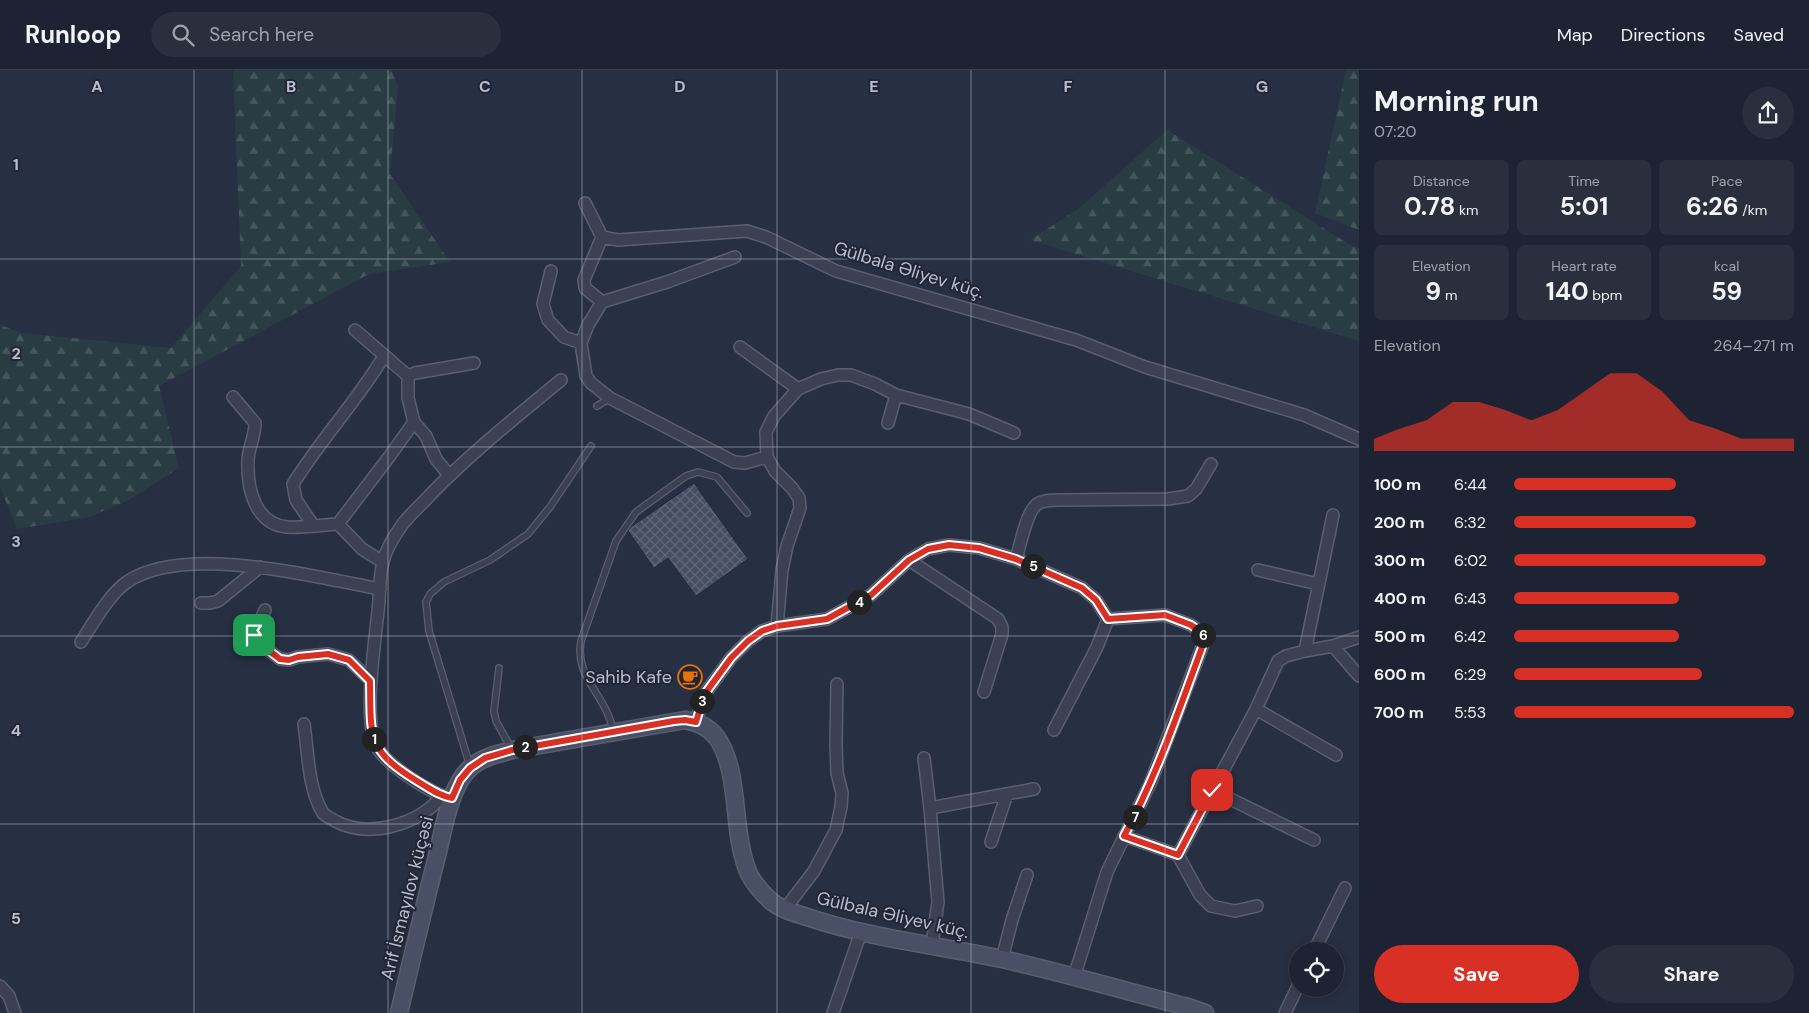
<!DOCTYPE html>
<meta charset="utf-8">
<style>
:root{--surface:#1d2332;--page:#2a2f3e;--text:#f1f3f6;--muted:#a0a4ac;--line:#3b404d;--accent:#d93025}
body{margin:0;font-family:"DM Sans",sans-serif;background:var(--page);color:var(--text);height:100vh;display:flex;flex-direction:column;font-size:19px;white-space:nowrap}
*{box-sizing:border-box;margin:0}
p{font-size:16px;color:var(--muted)}
.icon{flex:none;width:28px;height:28px;fill:none;stroke:currentColor;stroke-width:2;stroke-linecap:round;stroke-linejoin:round}
.map{position:relative;flex:1;overflow:hidden}
.details{display:flex;flex-direction:column;background:var(--surface);width:450px}
.details>*{flex:none}
.fabs{position:absolute;left:1289px;top:872px;display:grid;gap:10px}
.fabs a{display:grid;place-items:center;width:55px;height:55px;border-radius:50%;background:var(--surface);box-shadow:0 2px 12px #0003,0 0 0 1px var(--line);font-size:25px}
.pin{position:absolute;display:grid;place-items:center;width:42px;height:42px;color:#fff;margin:-21px;border-radius:10px;box-shadow:0 2px 8px #0006}
.km{position:absolute;width:25px;height:25px;margin:-12px;border-radius:50%;background:#222;color:#fff;font-size:14px;line-height:25px;text-align:center}
.round{display:grid;place-items:center;flex:none;width:52px;height:52px;border-radius:26px;background:var(--page)}
.overview{display:flex;align-items:center;justify-content:space-between;height:85px;padding:0 15px}
h1{font-size:28px;font-weight:700;line-height:38px}
.figures{display:grid;grid-template-columns:repeat(3,1fr);gap:8px;height:85px;padding:5px 15px}
.figures div{display:grid;align-content:center;border-radius:8px;background:var(--page);text-align:center}
.figures b{font-size:25px;font-weight:700}
.figures small{font-size:14px;font-weight:400}
.figures p{font-size:14px}
.chart{height:140px;padding:10px 15px}
.chart p{display:flex;justify-content:space-between}
.chart svg{width:100%;height:90px;margin-top:5px;fill:var(--accent);opacity:.7}
.primary-button{display:flex;gap:10px;margin-top:auto;padding:10px 15px}
.primary-button a{flex:1;height:58px;border-radius:30px;background:var(--accent);color:#fff;font-size:20px;font-weight:700;line-height:58px;text-align:center}
.primary-button a+a{background:var(--page);color:var(--text)}
ul{padding:0 15px;list-style:none;font-size:16px}
li{display:grid;grid-template-columns:80px 60px 1fr;align-items:center;height:38px}
li i{height:12px;border-radius:6px;background:var(--accent)}
header{display:flex;align-items:center;gap:30px;box-sizing:border-box;height:70px;padding:0 25px;background:var(--surface);border-bottom:1px solid var(--line)}
header strong{font-size:24px}
nav{display:flex;gap:28px;margin-inline-start:auto;font-size:18px}
.search{width:350px;height:45px;background:var(--page);display:flex;align-items:center;gap:12px;box-sizing:border-box;padding:0 18px;border-radius:28px;color:var(--muted);font-size:19px}
main{display:flex;flex:1;min-height:0}
.map>svg:first-child{display:block}
.forest{fill:url(#forest-firs)}
.building{fill:url(#building-cross-hatch);stroke:#222839}
.lines{fill:none;stroke-linecap:round;stroke-linejoin:round}
.lane-casing{stroke:#595f6f;stroke-width:8}
.street-casing{stroke:#595f6f;stroke-width:14}
.secondary-casing{stroke:#595f6f;stroke-width:19}
.lane{stroke:#3b4152;stroke-width:5.5}
.street{stroke:#3b4152;stroke-width:11}
.secondary{stroke:#495065;stroke-width:16}
.route-casing{stroke:#fff;stroke-width:10}
.route{stroke:#d93025;stroke-width:6}
.grid{fill:none;stroke:#b8bdcc;stroke-width:1;stroke-opacity:0.55}
.labels{text-anchor:middle;stroke-width:4;stroke-linejoin:round;paint-order:stroke}
.street-label{font-size:18px;fill:#b8bdcc;stroke:#202637}
.poi-label{font-size:18px;fill:#b8bdcc;stroke:#202637;text-anchor:end}
.grid-label{font-size:16px;text-anchor:middle;font-weight:bold;fill:#b8bdcc;stroke:#202637;stroke-width:4;stroke-linejoin:round;paint-order:stroke}
</style>
<header>
<strong>Runloop</strong>
<div class="search"><svg class="icon" aria-label="search" viewBox="0 0 24 24"><circle cx="10" cy="10" r="6"/><path d="M15 15l6 6"/></svg>Search here</div>
<nav><a>Map</a><a>Directions</a><a>Saved</a></nav>
</header>
<main>
<div class="map">
<svg width="1359" height="943" viewBox="0 0 1359 943">
<defs>
<pattern id="forest-firs" width="22" height="20" patternUnits="userSpaceOnUse" patternTransform="scale(1.25)"><rect width="22" height="20" fill="#293c43"/><path d="M5 1l3.5 6h-7zM16 11l3.5 6h-7z" fill="#46565d"/></pattern>
<pattern id="building-cross-hatch" width="8" height="8" patternUnits="userSpaceOnUse" patternTransform="scale(1.25)"><rect width="8" height="8" fill="#464e64"/><path d="M0 0l8 8M0 8l8-8" fill="none" stroke="#5f6679"/></pattern>
</defs>
<rect width="100%" height="100%" fill="#272f42"/>
<path class="forest" d="M233,0H391L398,16L390,104L450,192L369,204L159,316L179,398L127,431L89,447L17,459L0,417V255L22,263L171,278L241,196Z
M1346,0H1359V160L1315,143Z
M1167,60L1352,176L1359,178V271L1030,170L1078,139Z"/>
<path class="building" d="M694,413L748,489L696,526L668,488L654,498L628,461L631,457Z"/>
<g class="lines">
<g class="lane-casing">
<path id="lane" d="M597,336L610,328
M499,598L494,641L496,651L511,678
M613,662C608,626 574,609 581,571L616,471L636,442L686,406L698,402L717,407L747,443
M470,696L429,561L426,532L430,524L444,512L490,490L528,464L550,437L591,376"/>
</g>
<g class="street-casing">
<path id="street" d="M585,133L602,167
M602,167L618,170L747,161L766,167L836,201L1076,270L1145,297L1304,345L1359,369
M602,167L584,210L585,218L602,232L588,255L581,273L586,306L591,313L610,328L734,392L745,393L767,387L775,401L792,418L799,428L800,438L787,476L782,500L777,556L762,561L748,571L731,588L704,625L696,652
M551,201L543,234L548,250L564,267L581,273
M602,232L667,212L735,187
M355,260L408,306
M740,277L798,319
M233,327L255,353C255,367 248,379 248,391C247,419 255,454 287,457C303,458 321,455 338,454L362,479L383,492
M888,353L896,325
M767,387L766,362L774,346L798,319L821,309L838,305H851L875,314L896,325L969,344L1014,363
M449,405L436,389L426,366L414,352L408,328V306L415,303L474,293
M338,454L389,387L414,352
M313,455L296,430L293,414C321,369 357,331 384,286
M1016,489C1020,476 1026,444 1036,435C1042,430 1052,430 1059,430L1168,429L1188,426L1196,419L1211,394
M909,490L998,549L1002,557V564L984,622
M1258,500L1318,514
M201,533H210L218,531L260,497
M265,540L254,565L255,570L280,589L289,590L298,587L328,584L349,590L371,611
M777,556L827,549L871,525L909,490L928,479L949,475L979,478L1016,489L1082,518L1096,530L1108,549L1165,545L1191,555L1202,563L1204,571L1201,580L1150,714L1107,802L1074,907
M81,572C92,555 110,523 127,512C184,473 315,507 380,519
M1333,576L1359,606
M1305,581L1333,445
M1256,639L1336,685
M304,654C308,681 308,719 323,743C325,746 331,748 335,751C369,769 418,755 442,726
M1054,660L1097,577L1108,549
M924,688L930,738
M1212,720L1314,770
M452,728C432,725 389,696 378,679C362,654 375,572 378,541C380,525 379,507 383,492C386,479 394,466 402,455C410,444 421,435 430,425C471,383 516,347 561,310
M1124,766L1178,785L1200,825L1211,836L1235,841L1257,836
M991,772L1007,724
M1178,785L1256,639L1278,591L1286,586L1305,581L1333,576L1359,567
M785,839L814,801L836,760L841,737L842,723L837,703L836,674L837,614
M932,875L938,832L930,738L1034,719
M1314,881L1345,818
M1002,889L1012,850L1027,805
M0,916L9,926L15,943
M833,943L861,862
M1285,943L1298,916"/>
</g>
<g class="secondary-casing">
<path id="secondary" d="M399,943C411,892 423,841 436,790C443,763 449,717 470,698C482,687 498,684 512,680L685,650C698,652 709,657 717,668C740,701 732,757 746,796C750,810 761,822 772,832C782,840 795,843 807,847C869,868 937,875 1002,889C1064,903 1126,921 1188,937L1205,943"/>
</g>
<use href="#lane" class="lane"/>
<use href="#street" class="street"/>
<use href="#secondary" class="secondary"/>
</g>
<g class="lines">
<g class="route-casing">
<path id="route" d="M254,565L255,570L280,589L289,590L298,587L328,584L349,590L370,611C371,666 366,680 417,711C429,718 439,726 452,728L460,710L470,698L485,688L512,680L674,651L685,650L696,652L704,625L731,588L748,571L762,561L777,556L827,549L871,525L909,490L928,479L949,475L979,478L1016,489L1082,518L1096,530L1108,549L1165,545L1191,555L1202,563L1204,571L1201,580C1178,643 1156,707 1124,766L1178,785L1212,720"/>
</g>
<use href="#route" class="route"/>
</g>
<path class="grid" d="M194,0V943M388,0V943M582,0V943M777,0V943M971,0V943M1165,0V943M0,189H1359M0,377H1359M0,566H1359M0,754H1359"/>
<defs>
<g id="cafe-ring" transform="scale(1.25)"><circle r="9.5" fill="#202637" stroke="#e8710a" stroke-width="1.5"/><path d="M-5.5-4.5H6V0H3Q3 3.5 0 3.5H-2.5Q-5.5 3.5-5.5 0ZM3-3.2v2h1.7v-2ZM-6 4.5H4V6H-6Z" fill="#e8710a"/></g>
</defs>
<g fill-rule="evenodd">
<use href="#cafe-ring" x="690" y="607"/>
</g>
<g class="labels">
<g class="street-label">
<text transform="translate(909 200) rotate(17)" y="6">Gülbala Əliyev küç.</text>
<text transform="translate(407 828) rotate(-76)" y="6">Arif İsmayılov küçəsi</text>
<text transform="translate(893 845) rotate(13)" y="6">Gülbala Əliyev küç.</text>
</g>
<g class="poi-label">
<text x="672" y="613">Sahib Kafe</text>
</g>
</g>
<g class="grid-label">
<text x="97" y="22">A</text>
<text x="291" y="22">B</text>
<text x="485" y="22">C</text>
<text x="680" y="22">D</text>
<text x="874" y="22">E</text>
<text x="1068" y="22">F</text>
<text x="1262" y="22">G</text>
<text x="16" y="100">1</text>
<text x="16" y="289">2</text>
<text x="16" y="477">3</text>
<text x="16" y="666">4</text>
<text x="16" y="854">5</text>
</g>
</svg>
<div class="fabs">
<a><svg class="icon" aria-label="locate" viewBox="0 0 24 24"><circle cx="12" cy="12" r="6"/><path d="M12 2v4M12 18v4M2 12h4M18 12h4"/></svg></a>
</div>
<div class="pin" style="left:254px;top:565px;background:#1e9e55"><svg class="icon" aria-label="arrive" viewBox="0 0 24 24"><path d="M6 21V4h12l-3 4 3 4H6"/></svg></div>
<div class="pin" style="left:1212px;top:720px;background:#d93025"><svg class="icon" aria-label="check" viewBox="0 0 24 24"><path d="M5 12l5 5 9-10"/></svg></div>
<b class="km" style="left:374px;top:669px">1</b>
<b class="km" style="left:525px;top:677px">2</b>
<b class="km" style="left:702px;top:631px">3</b>
<b class="km" style="left:859px;top:532px">4</b>
<b class="km" style="left:1033px;top:496px">5</b>
<b class="km" style="left:1203px;top:565px">6</b>
<b class="km" style="left:1135px;top:747px">7</b>
</div>
<section class="details">
<div class="overview"><div><h1>Morning run</h1><p>07:20</p></div><a class="round"><svg class="icon" aria-label="share" viewBox="0 0 24 24"><path d="M12 15V3M7 8l5-5 5 5M5 13v7h14v-7"/></svg></a></div>
<div class="figures">
<div><p>Distance</p><b>0.78<small> km</small></b></div>
<div><p>Time</p><b>5:01</b></div>
<div><p>Pace</p><b>6:26<small> /km</small></b></div>
</div>
<div class="figures">
<div><p>Elevation</p><b>9<small> m</small></b></div>
<div><p>Heart rate</p><b>140<small> bpm</small></b></div>
<div><p>kcal</p><b>59</b></div>
</div>
<div class="chart"><p><span>Elevation</span>264–271 m</p>
<svg viewBox="0 0 160 44" preserveAspectRatio="none"><path d="M0 44V38L10 33L20 29L30 20L40 20L50 24L60 29L70 24L80 15L90 6L100 6L110 15L120 29L130 33L140 38L150 38L160 38V44z"/></svg>
</div>
<ul>
<li><b>100 m</b>6:44<i style="width:58%"></i></li>
<li><b>200 m</b>6:32<i style="width:65%"></i></li>
<li><b>300 m</b>6:02<i style="width:90%"></i></li>
<li><b>400 m</b>6:43<i style="width:59%"></i></li>
<li><b>500 m</b>6:42<i style="width:59%"></i></li>
<li><b>600 m</b>6:29<i style="width:67%"></i></li>
<li><b>700 m</b>5:53<i style="width:100%"></i></li>
</ul>
<div class="primary-button"><a>Save</a><a>Share</a></div>
</section>
</main>
